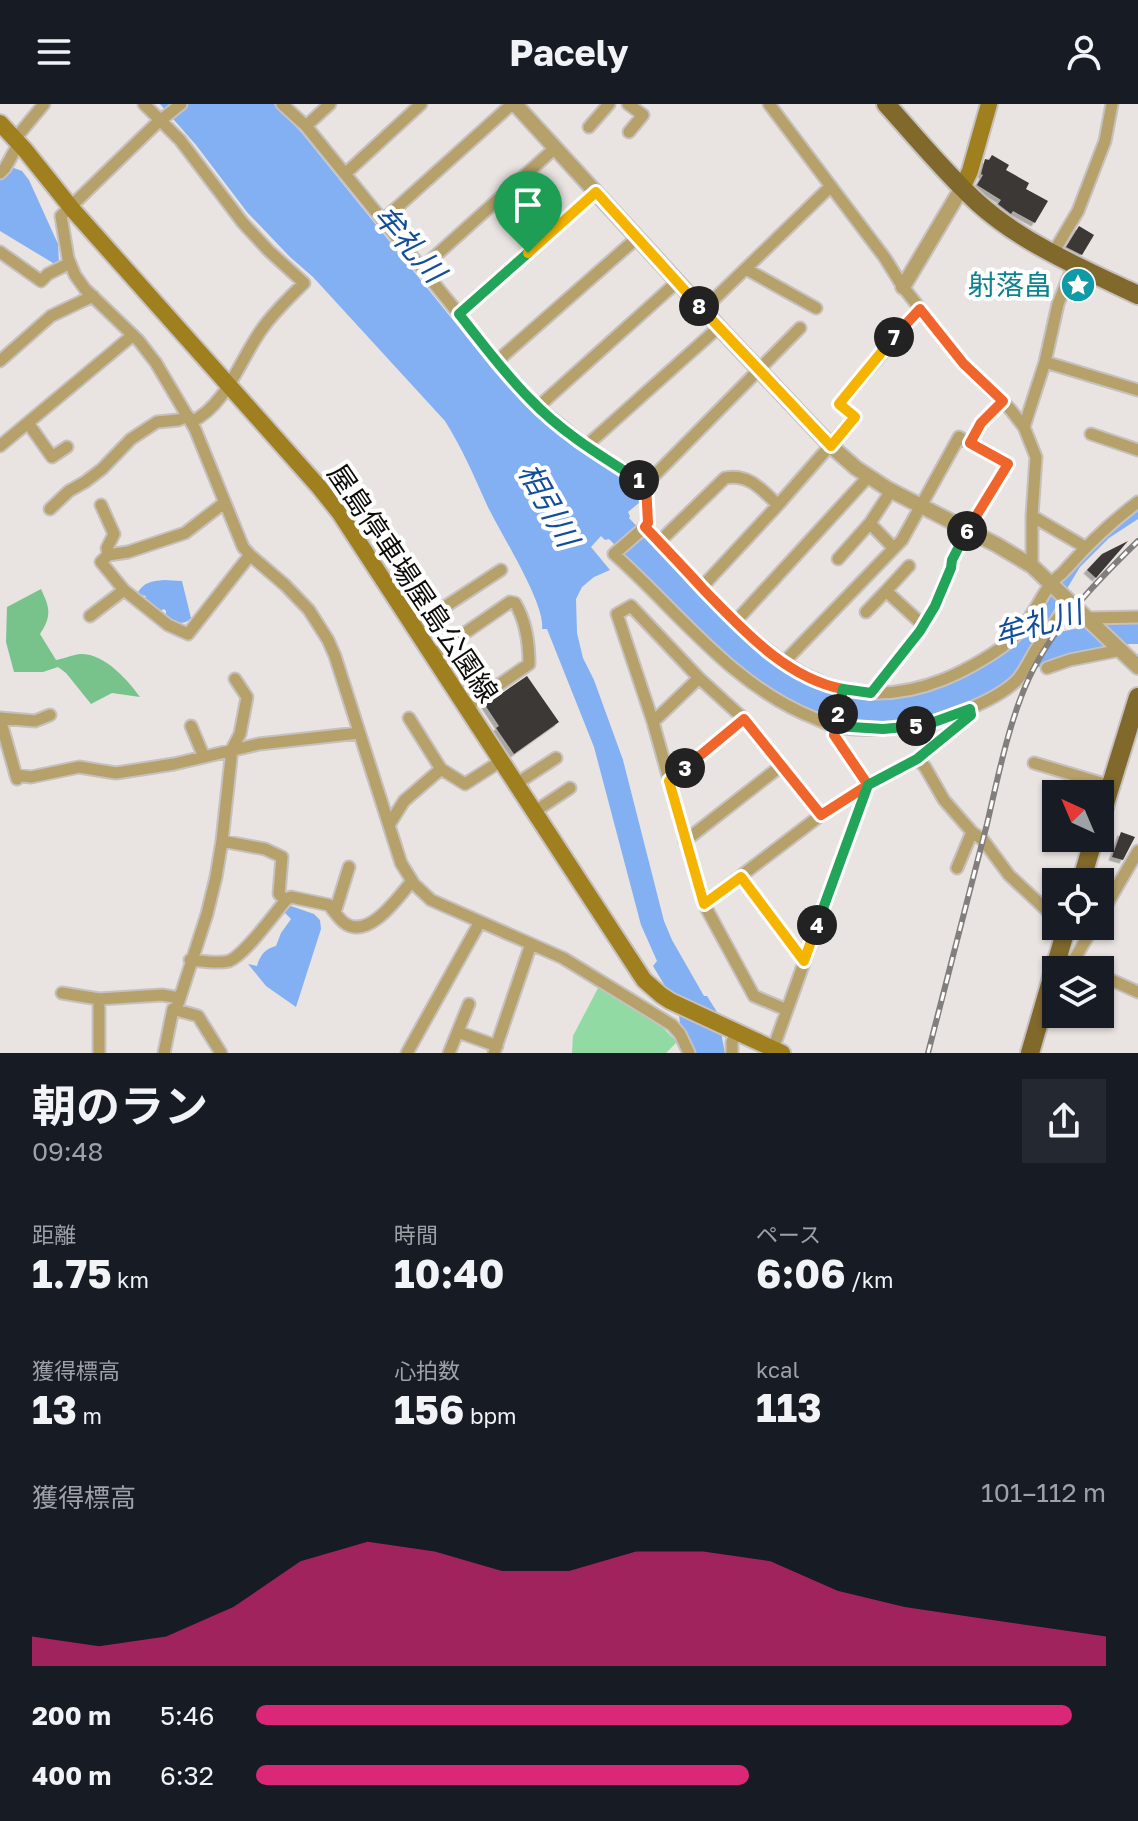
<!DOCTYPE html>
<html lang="ja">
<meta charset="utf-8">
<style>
:root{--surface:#171b24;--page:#242831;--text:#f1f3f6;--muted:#9ea1a6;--accent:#db2777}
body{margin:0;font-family:"Golos Text","Noto Sans JP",sans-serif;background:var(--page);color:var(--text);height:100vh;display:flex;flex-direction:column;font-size:30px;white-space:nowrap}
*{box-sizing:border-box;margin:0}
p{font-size:26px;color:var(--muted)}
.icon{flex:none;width:44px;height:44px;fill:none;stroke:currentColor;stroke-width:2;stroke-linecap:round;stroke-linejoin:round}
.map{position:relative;height:949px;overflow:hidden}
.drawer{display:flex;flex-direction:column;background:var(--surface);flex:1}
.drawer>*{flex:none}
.needle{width:52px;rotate:316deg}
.fabs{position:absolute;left:1042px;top:676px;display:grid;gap:16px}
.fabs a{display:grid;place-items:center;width:72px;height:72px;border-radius:0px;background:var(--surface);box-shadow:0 2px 6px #0004;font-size:40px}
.pin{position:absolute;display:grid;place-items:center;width:68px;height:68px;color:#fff;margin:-82px -34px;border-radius:50% 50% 50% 0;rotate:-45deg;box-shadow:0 0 8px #0007}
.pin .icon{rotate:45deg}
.km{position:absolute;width:40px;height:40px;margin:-20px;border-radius:50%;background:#222;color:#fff;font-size:22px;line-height:40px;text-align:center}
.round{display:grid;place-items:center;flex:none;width:84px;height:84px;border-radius:0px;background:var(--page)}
.summary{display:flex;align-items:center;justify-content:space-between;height:136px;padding:0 32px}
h1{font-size:44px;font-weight:700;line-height:60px}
.metrics{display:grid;grid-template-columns:repeat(3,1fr);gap:12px;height:136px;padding:8px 32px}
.metrics div{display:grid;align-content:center}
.metrics b{font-size:40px;font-weight:700}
.metrics small{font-size:22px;font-weight:400}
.metrics p{font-size:22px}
.chart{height:224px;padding:16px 32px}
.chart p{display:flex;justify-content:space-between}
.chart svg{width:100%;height:144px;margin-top:8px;fill:var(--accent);opacity:.7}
ul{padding:0 32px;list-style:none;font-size:26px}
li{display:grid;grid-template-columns:128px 96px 1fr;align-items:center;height:60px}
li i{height:20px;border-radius:10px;background:var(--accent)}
header{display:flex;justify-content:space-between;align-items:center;height:104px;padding:0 32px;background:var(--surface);font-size:36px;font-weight:700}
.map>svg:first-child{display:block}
.green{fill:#92daa4}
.forest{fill:#78c38c}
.water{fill:#82b0f3}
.building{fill:#3b3734;filter:url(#shadow)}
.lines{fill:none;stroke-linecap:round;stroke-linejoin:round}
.minor-casing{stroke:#c6c1bf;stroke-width:15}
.tertiary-casing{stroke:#c6c1bf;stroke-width:18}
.secondary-casing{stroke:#c6c1bf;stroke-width:20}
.primary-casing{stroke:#c6c1bf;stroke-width:22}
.minor{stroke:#b7a16b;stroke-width:11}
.tertiary{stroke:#b7a16b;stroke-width:14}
.secondary{stroke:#9f7f1e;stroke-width:16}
.primary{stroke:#81692b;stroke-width:18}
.rail-casing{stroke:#827e7c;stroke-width:6}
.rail{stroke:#fff;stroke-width:3;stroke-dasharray:9;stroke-linecap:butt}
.split-1-casing{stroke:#fff;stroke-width:16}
.split-2-casing{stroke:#fff;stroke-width:16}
.split-3-casing{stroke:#fff;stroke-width:16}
.split-4-casing{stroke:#fff;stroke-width:16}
.split-5-casing{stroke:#fff;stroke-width:16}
.split-6-casing{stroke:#fff;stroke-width:16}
.split-7-casing{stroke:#fff;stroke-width:16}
.split-8-casing{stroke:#fff;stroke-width:16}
.split-9-casing{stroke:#fff;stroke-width:16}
.split-1{stroke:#22a559;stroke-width:10}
.split-2{stroke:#f0652b;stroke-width:10}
.split-3{stroke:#f0652b;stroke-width:10}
.split-4{stroke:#f5b400;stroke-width:10}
.split-5{stroke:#22a559;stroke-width:10}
.split-6{stroke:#22a559;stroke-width:10}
.split-7{stroke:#f0652b;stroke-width:10}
.split-8{stroke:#f5b400;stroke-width:10}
.split-9{stroke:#f5b400;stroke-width:10}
.labels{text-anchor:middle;stroke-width:8;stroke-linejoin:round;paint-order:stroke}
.culture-label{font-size:28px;fill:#0d838f;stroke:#fff;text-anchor:end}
.street-label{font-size:28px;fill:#0e0c0b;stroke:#fff}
.water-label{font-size:30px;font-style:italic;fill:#134d9a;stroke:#fff}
</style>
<header><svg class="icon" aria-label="menu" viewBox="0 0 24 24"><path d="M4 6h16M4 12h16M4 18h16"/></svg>Pacely<svg class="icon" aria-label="person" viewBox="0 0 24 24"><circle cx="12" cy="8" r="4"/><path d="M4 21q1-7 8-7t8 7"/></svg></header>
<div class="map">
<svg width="1138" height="949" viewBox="0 0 1138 949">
<defs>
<filter id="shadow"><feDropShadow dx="-3.5" dy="3.5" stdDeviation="0" flood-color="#0004"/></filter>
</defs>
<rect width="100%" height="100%" fill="#e9e4e1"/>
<path class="green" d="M598,884L634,902L656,917L677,938L666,949H572L573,932Z"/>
<path class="forest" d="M41,485C50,504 52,512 40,530L56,556C63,555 72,551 80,550C104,549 127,575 140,593L112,589L91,600L66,569L58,563L43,568H14L6,538L7,503Z"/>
<path class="water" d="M160,0H274L301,28L474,242L532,308L575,344L637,384L640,398L628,408L630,412L629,414L741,533L758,548L791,571L831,588L874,593L913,590L933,585L970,569L1047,494L1097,435L1138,404V415L1109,434L1080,463L1039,531C1072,528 1104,514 1138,519V540H1130L1110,543L1043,561L1012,576L974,599L942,611L912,618L881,621L840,617L822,613L797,603L743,569L609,435L605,436L601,432L591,443L610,466L594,473L582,483L576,495L577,529L583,554L594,576L623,656L664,817L672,836L704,892H707L717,908L725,949H695L690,935L681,925L679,912L665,882L653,862L657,857L641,821L594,643L547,525H542C546,500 499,427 487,401C474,372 462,344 445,317L313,173L290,153L247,108L196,41Z
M14,64L22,67L29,76L58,140L59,159H53L0,127V74L7,66Z
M164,476L182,477L191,514C183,523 174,518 166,511V507L164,505L160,507L152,503L144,496L146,492L137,490C143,478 152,477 164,476Z
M291,802L314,810L320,816L321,825L296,903L266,882L248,860L257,862C260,851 265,845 276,842L281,829L291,815L283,807Z"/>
<path class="building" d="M992,51L1009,61L1006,66L1029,79L1026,85L1048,97L1035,119L1013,107L1011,110L998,100L1001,96L977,81L983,71L981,70L985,55L989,56Z
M1079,122L1094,131L1082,151L1066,143Z
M1128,437L1096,474L1087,466L1102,450Z
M527,572L559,618L514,650L496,624L499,622L485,601Z
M1121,728L1135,733L1123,756L1112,753Z"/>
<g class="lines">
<g class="minor-casing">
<path id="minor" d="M144,0L180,36L243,119L269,147L304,179C289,194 274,208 262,225C240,255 227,301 191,318
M181,0L156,20L61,112L68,154L75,171L85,185L139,237L156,259L195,325L243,443L250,451L285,481L309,506L328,536L335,552L401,759L414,780L431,796L563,854L672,921L680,930L689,949
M282,0L306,22L459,210L496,258L532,298L586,342L646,380L648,419L645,423C666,445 687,467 708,490C774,559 841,616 942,576C963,568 1005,545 1019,528C1031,514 1039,497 1049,482C1054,475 1061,471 1066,465C1089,439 1111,418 1138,398
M628,0L643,11L629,28
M769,0L885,154L903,183L963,259L1010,305L1024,323L1036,353L1032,412V462
M306,22L330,0
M589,23L609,0
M15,35L44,0
M0,69L5,64L19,39
M345,70L421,0
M383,116L512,0
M0,148L41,177L48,170L70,159
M1053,149L1078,107L1105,37L1112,0
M422,164L555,44
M746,165L816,204
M703,206L831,82
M459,210L596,88
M0,257L51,212L93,192
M496,258L637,134
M1045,258L1138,286
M538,303L677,178
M28,319L52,353L67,343
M1024,323L1045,258L1058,200L1074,160
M1091,330L1138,346
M970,339L981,319L1003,297
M0,342L133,231
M586,342L719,223
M646,380L800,224
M101,401L114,430L107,444L108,451
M50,405L69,387L85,378L102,365L131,335L157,318L178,316L188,312
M1032,412L1085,443
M870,419C876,427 890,438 893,445
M645,423L614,450C678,507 732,582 814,614C821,617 829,621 837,623C864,627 895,626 922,620C948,615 996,596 1015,578C1023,571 1029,557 1035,547C1046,530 1057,514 1071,498
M659,438L725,374C749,369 762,386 778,401L855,313L839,300L920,205
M838,455L870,419L891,387
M702,483L778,401
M124,486L101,458L108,451L128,448L185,429L224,399
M886,487L909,462
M866,508L886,487L923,521
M90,512L124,486L168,521L188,530L250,451
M1086,514L1138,513
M735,518L868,373
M414,523L501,466
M433,551L510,498L515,499C526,517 529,539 529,560L467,603
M784,558L902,436L959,333L1008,360L967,426L952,456L951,464L935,502L920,527L871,589
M1047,564L1070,556L1121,546
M0,614L35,617L50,611
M409,614L441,665
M0,615L17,675
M653,618L699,574
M191,622L204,653
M917,655L925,663L944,696L972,728L957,764
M1034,659L1111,682
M16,671L31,673L79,663L116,669L174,660L259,640L359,629
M669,677L744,615
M516,680L556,654
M534,708L570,684
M389,721L404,697L441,665L465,680L501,657
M972,728L983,736L1009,771L1056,815
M222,737L265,745L282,753L279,790L286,796
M685,737L781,662
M741,773L804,857
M704,800L821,711
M335,808L349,763
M1100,812L1138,747
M1058,852L1072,859L1094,822
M190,856C202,857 218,860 229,857C245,851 274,810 286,796L291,793L329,801C334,807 339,816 346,820C370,835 399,792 412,777
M1072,859L1088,866
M1100,871L1138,888
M62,889L99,895L162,891L180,894
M176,906L207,810L216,773L222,737L232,645L240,630L247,593L235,575
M787,906L754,892L704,800L653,618L617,510L631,502L699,574L744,615L821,711L868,681L917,655L971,611L970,605
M458,928L497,942
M773,945L868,681L834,631L843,585
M99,949V895
M164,949L173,905L198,912L221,949
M407,949L480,818
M449,949L469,900
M494,949L531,840
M732,949V938L737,928"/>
</g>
<g class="tertiary-casing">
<path id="tertiary" d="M515,0L728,233L831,342L856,364L888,385L997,441L1032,462L1138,563
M903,183L963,82"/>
</g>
<g class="secondary-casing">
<path id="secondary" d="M0,19L25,46L73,106L319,383L339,408L644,876L661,891L670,897L782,949
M963,82L970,67L989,0"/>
</g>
<g class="primary-casing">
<path id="primary" d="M886,0C916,33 945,69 978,99C1022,139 1085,166 1138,191
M1100,716L1138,593
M1081,778L1094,734
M1030,949L1067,822"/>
</g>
<use href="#minor" class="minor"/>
<use href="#tertiary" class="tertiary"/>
<use href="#secondary" class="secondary"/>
<use href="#primary" class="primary"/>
<g class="rail-casing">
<path id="rail" d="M928,949C948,873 967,796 987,720C998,673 1009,617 1029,574C1054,521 1097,477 1138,437"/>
</g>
<use href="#rail" class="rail"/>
</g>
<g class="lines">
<g class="split-1-casing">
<path id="split-1" d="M528,149L459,210C482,239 504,269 530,295C561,328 601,352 639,376"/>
</g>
<g class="split-2-casing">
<path id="split-2" d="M639,376L646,380L648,419L645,423C665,444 685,465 704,486C743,526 786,574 843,585L838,610"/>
</g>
<g class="split-3-casing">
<path id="split-3" d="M685,664L744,615L821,711L868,681L834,631L838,610"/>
</g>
<g class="split-4-casing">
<path id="split-4" d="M685,664L669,677L704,800L741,773L804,857L817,821"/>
</g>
<g class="split-5-casing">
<path id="split-5" d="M817,821L868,681L917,655L971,611L970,605L934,618L916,622"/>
</g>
<g class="split-6-casing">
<path id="split-6" d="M916,622L883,625L835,622L843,585L871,589L920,527L935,502L951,464L952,456L967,427"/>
</g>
<g class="split-7-casing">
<path id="split-7" d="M894,233L920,205L963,259L1003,297L981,319L970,339L1008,360L967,427"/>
</g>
<g class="split-8-casing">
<path id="split-8" d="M699,202L831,342L855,313L839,300L894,233"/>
</g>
<g class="split-9-casing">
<path id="split-9" d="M528,149L596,88L699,202"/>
</g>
<use href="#split-1" class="split-1"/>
<use href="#split-2" class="split-2"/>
<use href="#split-3" class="split-3"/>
<use href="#split-4" class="split-4"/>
<use href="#split-5" class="split-5"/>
<use href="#split-6" class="split-6"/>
<use href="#split-7" class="split-7"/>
<use href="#split-8" class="split-8"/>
<use href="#split-9" class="split-9"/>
</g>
<defs>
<g id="sight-disc" transform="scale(1.8)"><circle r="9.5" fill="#0f9aa8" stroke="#fff"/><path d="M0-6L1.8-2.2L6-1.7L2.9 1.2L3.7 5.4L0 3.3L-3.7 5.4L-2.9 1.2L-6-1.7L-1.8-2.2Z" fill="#fff"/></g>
</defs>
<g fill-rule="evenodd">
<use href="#sight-disc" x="1078" y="181"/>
</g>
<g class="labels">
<g class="culture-label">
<text x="1052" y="191">射落畠</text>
</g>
<g class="street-label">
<text transform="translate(413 479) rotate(56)" y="10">屋島停車場屋島公園線</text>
</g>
<g class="water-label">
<text transform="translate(409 140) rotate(49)" y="10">牟礼川</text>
<text transform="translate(548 401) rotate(61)" y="10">相引川</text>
<text transform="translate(1038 520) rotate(-16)" y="10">牟礼川</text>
</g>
</g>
</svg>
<div class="fabs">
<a><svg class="needle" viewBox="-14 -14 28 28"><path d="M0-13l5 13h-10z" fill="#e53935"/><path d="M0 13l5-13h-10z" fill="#9ea1a6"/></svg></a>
<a><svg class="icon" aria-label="locate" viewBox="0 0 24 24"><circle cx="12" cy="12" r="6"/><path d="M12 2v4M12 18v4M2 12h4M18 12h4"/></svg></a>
<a><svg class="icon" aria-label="layers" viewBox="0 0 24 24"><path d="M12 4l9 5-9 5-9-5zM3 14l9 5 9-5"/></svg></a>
</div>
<div class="pin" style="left:528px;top:149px;background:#1e9e55"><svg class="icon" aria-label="arrive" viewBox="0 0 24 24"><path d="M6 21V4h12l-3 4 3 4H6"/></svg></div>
<b class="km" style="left:639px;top:376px">1</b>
<b class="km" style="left:838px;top:610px">2</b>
<b class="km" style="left:685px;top:664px">3</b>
<b class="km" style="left:817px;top:821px">4</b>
<b class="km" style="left:916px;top:622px">5</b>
<b class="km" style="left:967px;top:427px">6</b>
<b class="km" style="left:894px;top:233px">7</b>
<b class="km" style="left:699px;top:202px">8</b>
</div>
<section class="drawer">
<div class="summary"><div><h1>朝のラン</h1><p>09:48</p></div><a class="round"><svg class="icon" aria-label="share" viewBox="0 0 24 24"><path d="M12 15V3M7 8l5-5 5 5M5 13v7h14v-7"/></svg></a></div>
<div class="metrics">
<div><p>距離</p><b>1.75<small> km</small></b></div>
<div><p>時間</p><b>10:40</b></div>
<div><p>ペース</p><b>6:06<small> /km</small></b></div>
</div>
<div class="metrics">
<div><p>獲得標高</p><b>13<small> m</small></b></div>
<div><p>心拍数</p><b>156<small> bpm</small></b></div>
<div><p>kcal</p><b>113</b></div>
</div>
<div class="chart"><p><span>獲得標高</span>101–112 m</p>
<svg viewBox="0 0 160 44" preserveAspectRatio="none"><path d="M0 44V35L10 38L20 35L30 26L40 12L50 6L60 9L70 15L80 15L90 9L100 9L110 12L120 21L130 26L140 29L150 32L160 35V44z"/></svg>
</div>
<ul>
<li><b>200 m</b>5:46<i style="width:96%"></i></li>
<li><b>400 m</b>6:32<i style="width:58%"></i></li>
</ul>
</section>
